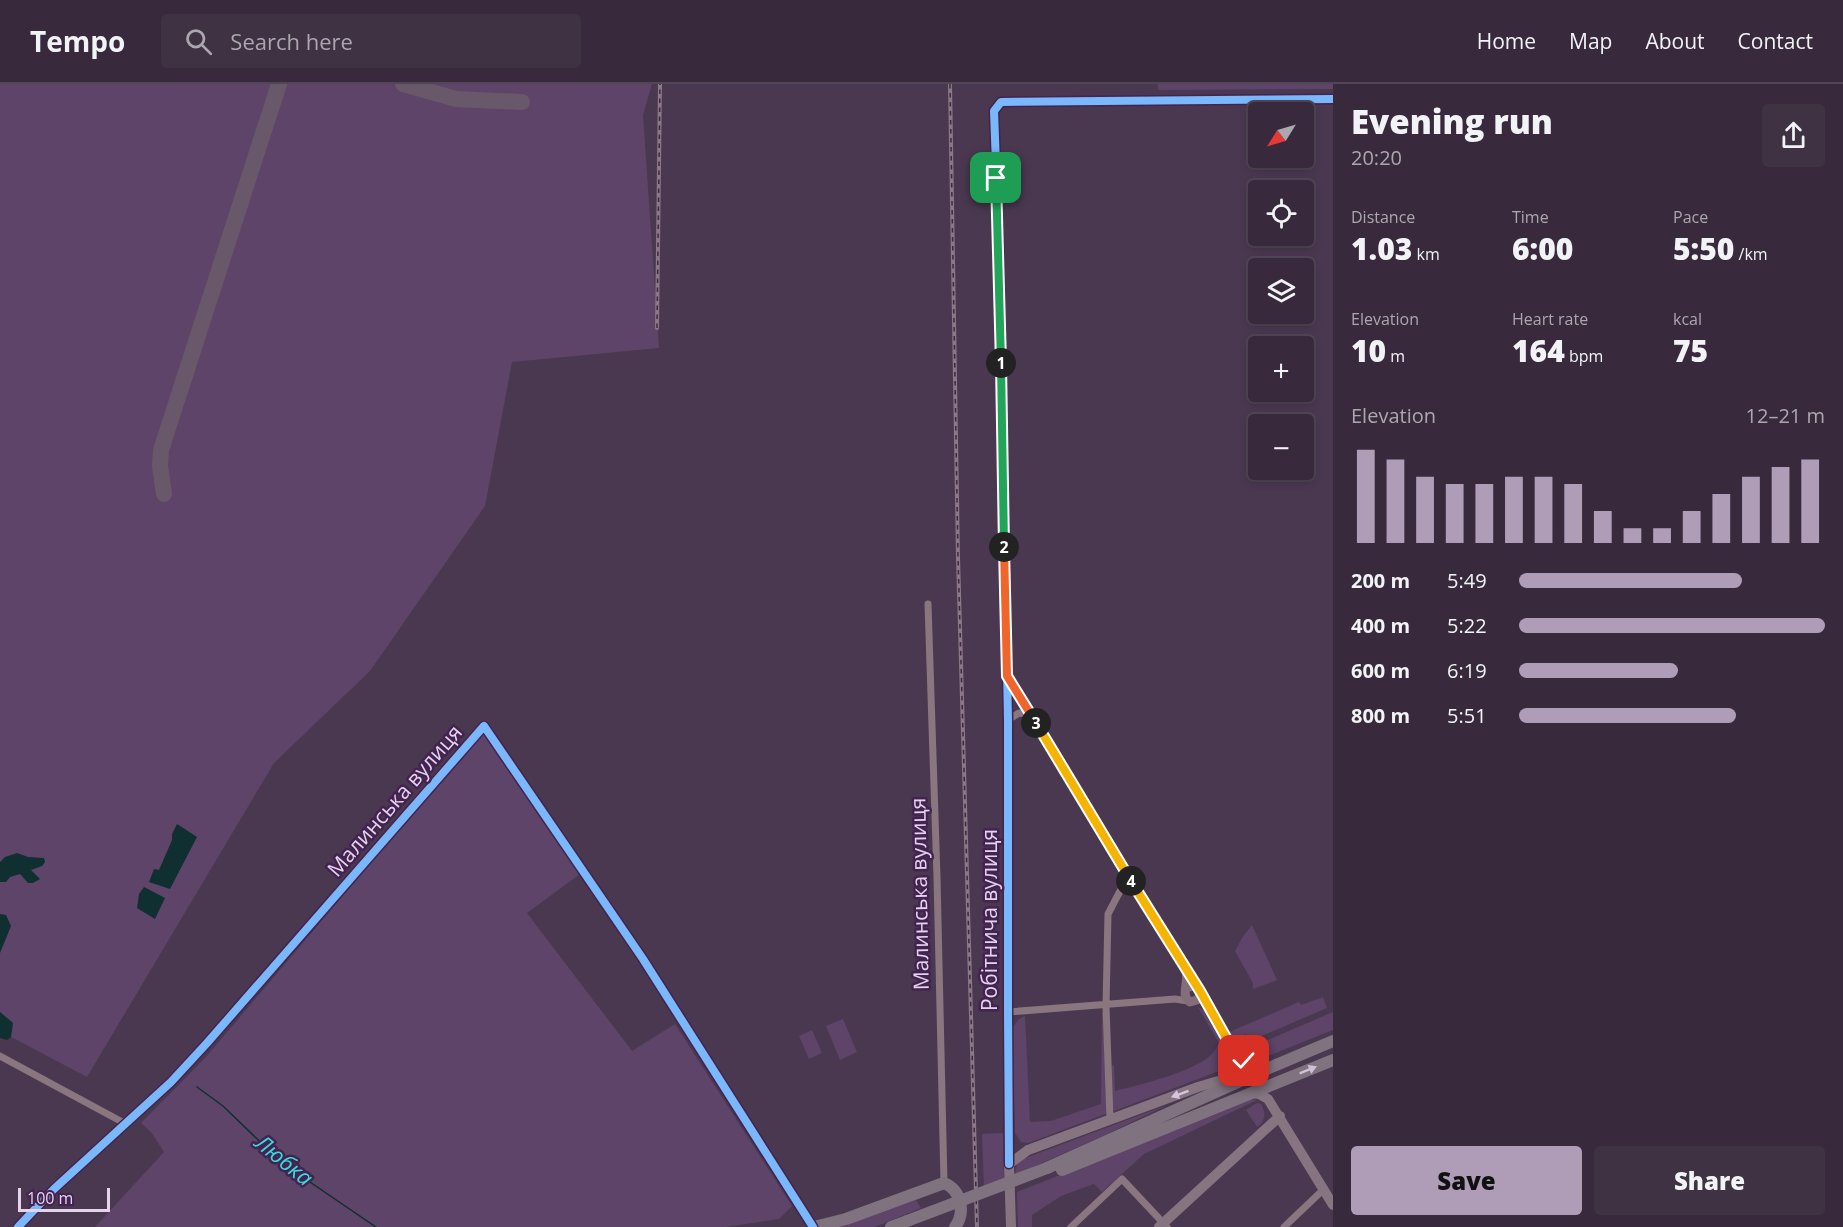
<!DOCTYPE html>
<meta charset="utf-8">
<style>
:root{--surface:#382a3c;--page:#3f3243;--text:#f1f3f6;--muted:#aba7af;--line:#524656;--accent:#af9db7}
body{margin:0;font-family:"Open Sans",sans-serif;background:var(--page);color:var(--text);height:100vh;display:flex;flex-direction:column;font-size:22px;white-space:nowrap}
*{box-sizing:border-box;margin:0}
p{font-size:20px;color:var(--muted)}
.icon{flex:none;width:33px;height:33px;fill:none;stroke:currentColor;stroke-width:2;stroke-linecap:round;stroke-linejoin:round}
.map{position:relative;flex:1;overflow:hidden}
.sheet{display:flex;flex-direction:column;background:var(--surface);width:510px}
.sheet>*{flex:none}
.needle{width:39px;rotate:233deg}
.tools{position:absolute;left:1248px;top:18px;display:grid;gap:12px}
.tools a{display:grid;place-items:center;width:66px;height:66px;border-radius:6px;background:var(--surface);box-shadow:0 3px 9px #0003,0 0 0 2px var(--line);font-size:30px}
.scale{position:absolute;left:18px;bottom:15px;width:92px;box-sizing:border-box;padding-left:6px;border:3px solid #e5d3ee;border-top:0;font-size:16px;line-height:21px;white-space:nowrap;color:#e5d3ee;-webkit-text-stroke:4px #432350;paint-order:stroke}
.pin{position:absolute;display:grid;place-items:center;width:51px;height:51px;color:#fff;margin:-26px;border-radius:12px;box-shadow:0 3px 9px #0006}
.km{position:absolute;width:30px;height:30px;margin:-15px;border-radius:50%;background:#222;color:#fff;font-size:16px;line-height:30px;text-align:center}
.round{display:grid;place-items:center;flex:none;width:63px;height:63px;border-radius:6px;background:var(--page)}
.headline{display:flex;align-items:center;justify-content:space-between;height:102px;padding:0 18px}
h1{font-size:33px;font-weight:800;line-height:45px}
.stats{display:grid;grid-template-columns:repeat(3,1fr);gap:9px;height:102px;padding:6px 18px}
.stats div{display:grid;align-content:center}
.stats b{font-size:30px;font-weight:800}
.stats small{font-size:16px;font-weight:400}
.stats p{font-size:16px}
.chart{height:168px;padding:12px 18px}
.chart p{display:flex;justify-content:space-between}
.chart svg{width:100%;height:108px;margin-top:6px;stroke:var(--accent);stroke-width:6}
.button{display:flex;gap:12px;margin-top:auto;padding:12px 18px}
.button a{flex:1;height:69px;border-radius:6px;background:var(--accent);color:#111;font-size:24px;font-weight:800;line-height:69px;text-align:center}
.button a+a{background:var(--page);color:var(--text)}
ul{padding:0 18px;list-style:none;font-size:20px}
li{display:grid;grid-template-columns:96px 72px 1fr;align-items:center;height:45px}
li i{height:15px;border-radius:8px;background:var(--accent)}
header{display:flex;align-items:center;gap:36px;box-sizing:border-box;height:84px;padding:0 30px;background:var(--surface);border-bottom:2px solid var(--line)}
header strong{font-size:28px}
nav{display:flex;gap:33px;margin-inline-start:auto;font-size:21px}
.search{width:420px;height:54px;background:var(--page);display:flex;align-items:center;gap:15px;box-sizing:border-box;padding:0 21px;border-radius:6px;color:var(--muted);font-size:22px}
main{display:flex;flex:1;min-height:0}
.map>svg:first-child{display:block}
.green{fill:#5d4468}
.water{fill:#102f31}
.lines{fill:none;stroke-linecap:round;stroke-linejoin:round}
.stream{stroke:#102f31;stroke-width:1.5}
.taxiway{stroke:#69586a;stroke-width:16}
.street{stroke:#89767e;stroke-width:7}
.secondary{stroke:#836e7a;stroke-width:9}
.primary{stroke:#877481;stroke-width:10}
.highway{stroke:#81727f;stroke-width:12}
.rail-casing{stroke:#887983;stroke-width:4}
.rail{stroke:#432350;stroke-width:1.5;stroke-dasharray:4.5;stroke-linecap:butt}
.highway-bridge{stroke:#81727f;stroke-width:12}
.cycleway-casing{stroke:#432350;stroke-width:11}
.cycleway{stroke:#7ab7fb;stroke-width:8}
.oneway{fill:#d1c0d8}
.oneway2{fill:#d7c5de}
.split-1-casing{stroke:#fff;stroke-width:12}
.split-2-casing{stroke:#fff;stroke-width:12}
.split-3-casing{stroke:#fff;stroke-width:12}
.split-4-casing{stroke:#fff;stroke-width:12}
.split-5-casing{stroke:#fff;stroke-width:12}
.split-1{stroke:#22a559;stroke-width:8}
.split-2{stroke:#22a559;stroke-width:8}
.split-3{stroke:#f0652b;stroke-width:8}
.split-4{stroke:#f5b400;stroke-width:8}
.split-5{stroke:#f5b400;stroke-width:8}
.labels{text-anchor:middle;stroke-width:5;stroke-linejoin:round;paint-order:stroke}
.street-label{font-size:21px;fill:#e5d3ee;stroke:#432350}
.water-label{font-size:22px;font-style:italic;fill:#36dddd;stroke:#432350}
</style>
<header>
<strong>Tempo</strong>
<div class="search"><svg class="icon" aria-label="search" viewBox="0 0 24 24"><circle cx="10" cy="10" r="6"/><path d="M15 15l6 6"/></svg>Search here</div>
<nav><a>Home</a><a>Map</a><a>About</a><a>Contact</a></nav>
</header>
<main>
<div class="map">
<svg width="1333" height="1143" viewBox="0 0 1333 1143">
<rect width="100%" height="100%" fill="#4a3850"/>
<path class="green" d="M0,0H652L643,31L659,264L512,278L485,422L370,587L274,679L87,993L0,947Z
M1158,0H1333V5L1158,6Z
M482,648L489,651L580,790L527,829L632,967L675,940L792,1122L779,1135L726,1143H95L164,1068L151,1048L141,1039L206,973Z
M1252,841L1277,896L1253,905V899L1235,867L1242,854Z
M1323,913L1327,924L1250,957L1246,950L1231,956L1227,949L1299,918L1301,921Z
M1198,923L1208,929L1229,964V977L1227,982L1219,987L1114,1027L1112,1025L1111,982L1114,981L1115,1007C1139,1001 1193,988 1211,971C1214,968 1217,963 1219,959Z
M1102,928H1104L1108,1029L1028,1059L1021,1058L1015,1049L1012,944L1019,935L1025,932L1030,1038L1051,1037L1101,1020Z
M1333,928V946L1258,976L1252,977L1244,973V968L1247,965Z
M843,935L857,968L840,976L826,942Z
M812,946L822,969L809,975L799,952Z
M1251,1015L1257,1016L1144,1070L1102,1108L1094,1100L1061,1112L1032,1131V1143H1018L1017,1108Z
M1257,1019L1261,1020C1266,1028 1266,1037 1257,1043L1246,1026Z
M1167,1021L1103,1052L1015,1091L1017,1080L1023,1075Z
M1003,1049L1004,1096L984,1105L982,1050Z
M916,1116L921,1124L875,1143H830Z"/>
<path class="water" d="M177,740L197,753L170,805L149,798L154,785L159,786L172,756V750Z
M17,769L28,773L44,774L45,778L42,782L31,786L40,795L33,799H28L20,790L10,793L6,798H0V778L5,773Z
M144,803L165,814L155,835L137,824L139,810Z
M0,830L6,831L11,842L0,869Z
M0,928L13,939L11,953L7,956L0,954Z"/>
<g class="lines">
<path class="stream" d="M197,1003L223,1022L282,1079L376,1143"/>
<path class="taxiway" d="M403,0L456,15L522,18
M164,410L160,382L161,366L279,0"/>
<path class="street" d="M928,520L937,793L944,1099
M1008,636L1019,629L1031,631
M1008,928L1175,915L1188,917
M0,972L126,1040
M1110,1035L1106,922L1108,830L1128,792
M18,1143L54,1105L171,998L207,959L484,642L643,875L813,1143
M1071,1143L1122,1095L1167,1143
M1284,1143L1324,1105"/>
<path class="secondary" d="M1008,594L1198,904
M1186,904L1194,902L1198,904L1201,910L1197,916L1190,918C1180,911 1189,900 1186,888
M1200,907L1233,967C1243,978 1254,983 1269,984
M1233,967C1236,978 1232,989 1235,1000
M1009,1080L1008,928V636L999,162L994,27L1001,18L1333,15"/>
<path class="primary" d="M1252,1009L1259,1010L1268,1015L1333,1121
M1011,1143L1009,1080L1028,1066L1198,1003L1225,995L1235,1000
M1159,1143L1280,1032"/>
<path class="highway" d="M1047,1084L1269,984L1333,957
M1062,1086L1333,976
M814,1143L846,1135L944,1099C961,1106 966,1128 955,1143
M891,1143L907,1137"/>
<g class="rail-casing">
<path id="rail" d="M950,0L958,473L977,1143
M657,244L660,0"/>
</g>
<use href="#rail" class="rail"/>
<path class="highway-bridge" d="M907,1137L1047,1084"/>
<g class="cycleway-casing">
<path id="cycleway" d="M1009,1080L1008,928V636L999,162L994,27L1001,18L1333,15
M18,1143L54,1105L171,998L207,959L484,642L643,875L813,1143"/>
</g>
<use href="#cycleway" class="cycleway"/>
</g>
<defs><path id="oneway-solid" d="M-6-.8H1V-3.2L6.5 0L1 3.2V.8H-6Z" transform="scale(1.5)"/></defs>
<use class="oneway" href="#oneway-solid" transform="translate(1308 986) rotate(-22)"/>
<use class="oneway2" href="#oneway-solid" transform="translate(1180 1010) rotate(160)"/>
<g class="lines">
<g class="split-1-casing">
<path id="split-1" d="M996,94L1001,279"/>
</g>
<g class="split-2-casing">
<path id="split-2" d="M1001,279L1004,463"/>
</g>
<g class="split-3-casing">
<path id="split-3" d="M1004,463L1007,592L1036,639"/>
</g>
<g class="split-4-casing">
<path id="split-4" d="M1036,639L1131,797"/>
</g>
<g class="split-5-casing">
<path id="split-5" d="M1131,797L1200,907L1233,966L1244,977"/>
</g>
<use href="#split-1" class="split-1"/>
<use href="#split-2" class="split-2"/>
<use href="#split-3" class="split-3"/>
<use href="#split-4" class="split-4"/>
<use href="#split-5" class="split-5"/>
</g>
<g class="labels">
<g class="street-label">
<text transform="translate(395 717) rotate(-49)" y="7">Малинська вулиця</text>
<text transform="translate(920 810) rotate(-91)" y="7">Малинська вулиця</text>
<text transform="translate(990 836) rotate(-90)" y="7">Робітнича вулиця</text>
</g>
<g class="water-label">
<text transform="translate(284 1076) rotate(39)" y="8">Любка</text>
</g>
</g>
</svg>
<div class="tools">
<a><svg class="needle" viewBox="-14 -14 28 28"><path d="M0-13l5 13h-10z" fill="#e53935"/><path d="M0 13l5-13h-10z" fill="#aba7af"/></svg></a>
<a><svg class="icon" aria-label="locate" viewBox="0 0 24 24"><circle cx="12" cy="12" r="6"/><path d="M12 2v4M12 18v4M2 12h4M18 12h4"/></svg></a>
<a><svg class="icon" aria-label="layers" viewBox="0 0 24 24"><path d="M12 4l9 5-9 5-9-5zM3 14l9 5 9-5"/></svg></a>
<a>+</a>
<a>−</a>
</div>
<div class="scale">100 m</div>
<div class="pin" style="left:996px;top:94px;background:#1e9e55"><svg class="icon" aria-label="arrive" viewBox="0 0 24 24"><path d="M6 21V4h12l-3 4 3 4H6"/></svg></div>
<div class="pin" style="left:1244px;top:977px;background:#d93025"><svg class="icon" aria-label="check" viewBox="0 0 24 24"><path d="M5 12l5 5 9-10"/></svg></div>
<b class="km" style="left:1001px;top:279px">1</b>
<b class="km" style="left:1004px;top:463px">2</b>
<b class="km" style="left:1036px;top:639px">3</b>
<b class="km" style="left:1131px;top:797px">4</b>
</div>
<section class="sheet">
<div class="headline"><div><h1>Evening run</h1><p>20:20</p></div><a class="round"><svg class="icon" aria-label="share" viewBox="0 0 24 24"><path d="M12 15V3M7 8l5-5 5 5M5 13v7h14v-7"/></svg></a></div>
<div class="stats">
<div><p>Distance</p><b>1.03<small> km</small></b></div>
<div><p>Time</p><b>6:00</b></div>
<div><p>Pace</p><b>5:50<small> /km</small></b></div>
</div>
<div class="stats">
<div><p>Elevation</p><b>10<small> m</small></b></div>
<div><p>Heart rate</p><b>164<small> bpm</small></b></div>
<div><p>kcal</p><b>75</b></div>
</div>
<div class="chart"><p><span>Elevation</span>12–21 m</p>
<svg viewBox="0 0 160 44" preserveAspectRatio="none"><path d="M5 44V6M15 44V10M25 44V17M35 44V20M45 44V20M55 44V17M65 44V17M75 44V20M85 44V31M95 44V38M105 44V38M115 44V31M125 44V24M135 44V17M145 44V13M155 44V10"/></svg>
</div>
<ul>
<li><b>200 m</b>5:49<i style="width:73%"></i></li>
<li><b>400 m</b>5:22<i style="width:100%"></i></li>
<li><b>600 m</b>6:19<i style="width:52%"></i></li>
<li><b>800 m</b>5:51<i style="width:71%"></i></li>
</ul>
<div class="button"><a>Save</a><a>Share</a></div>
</section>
</main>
